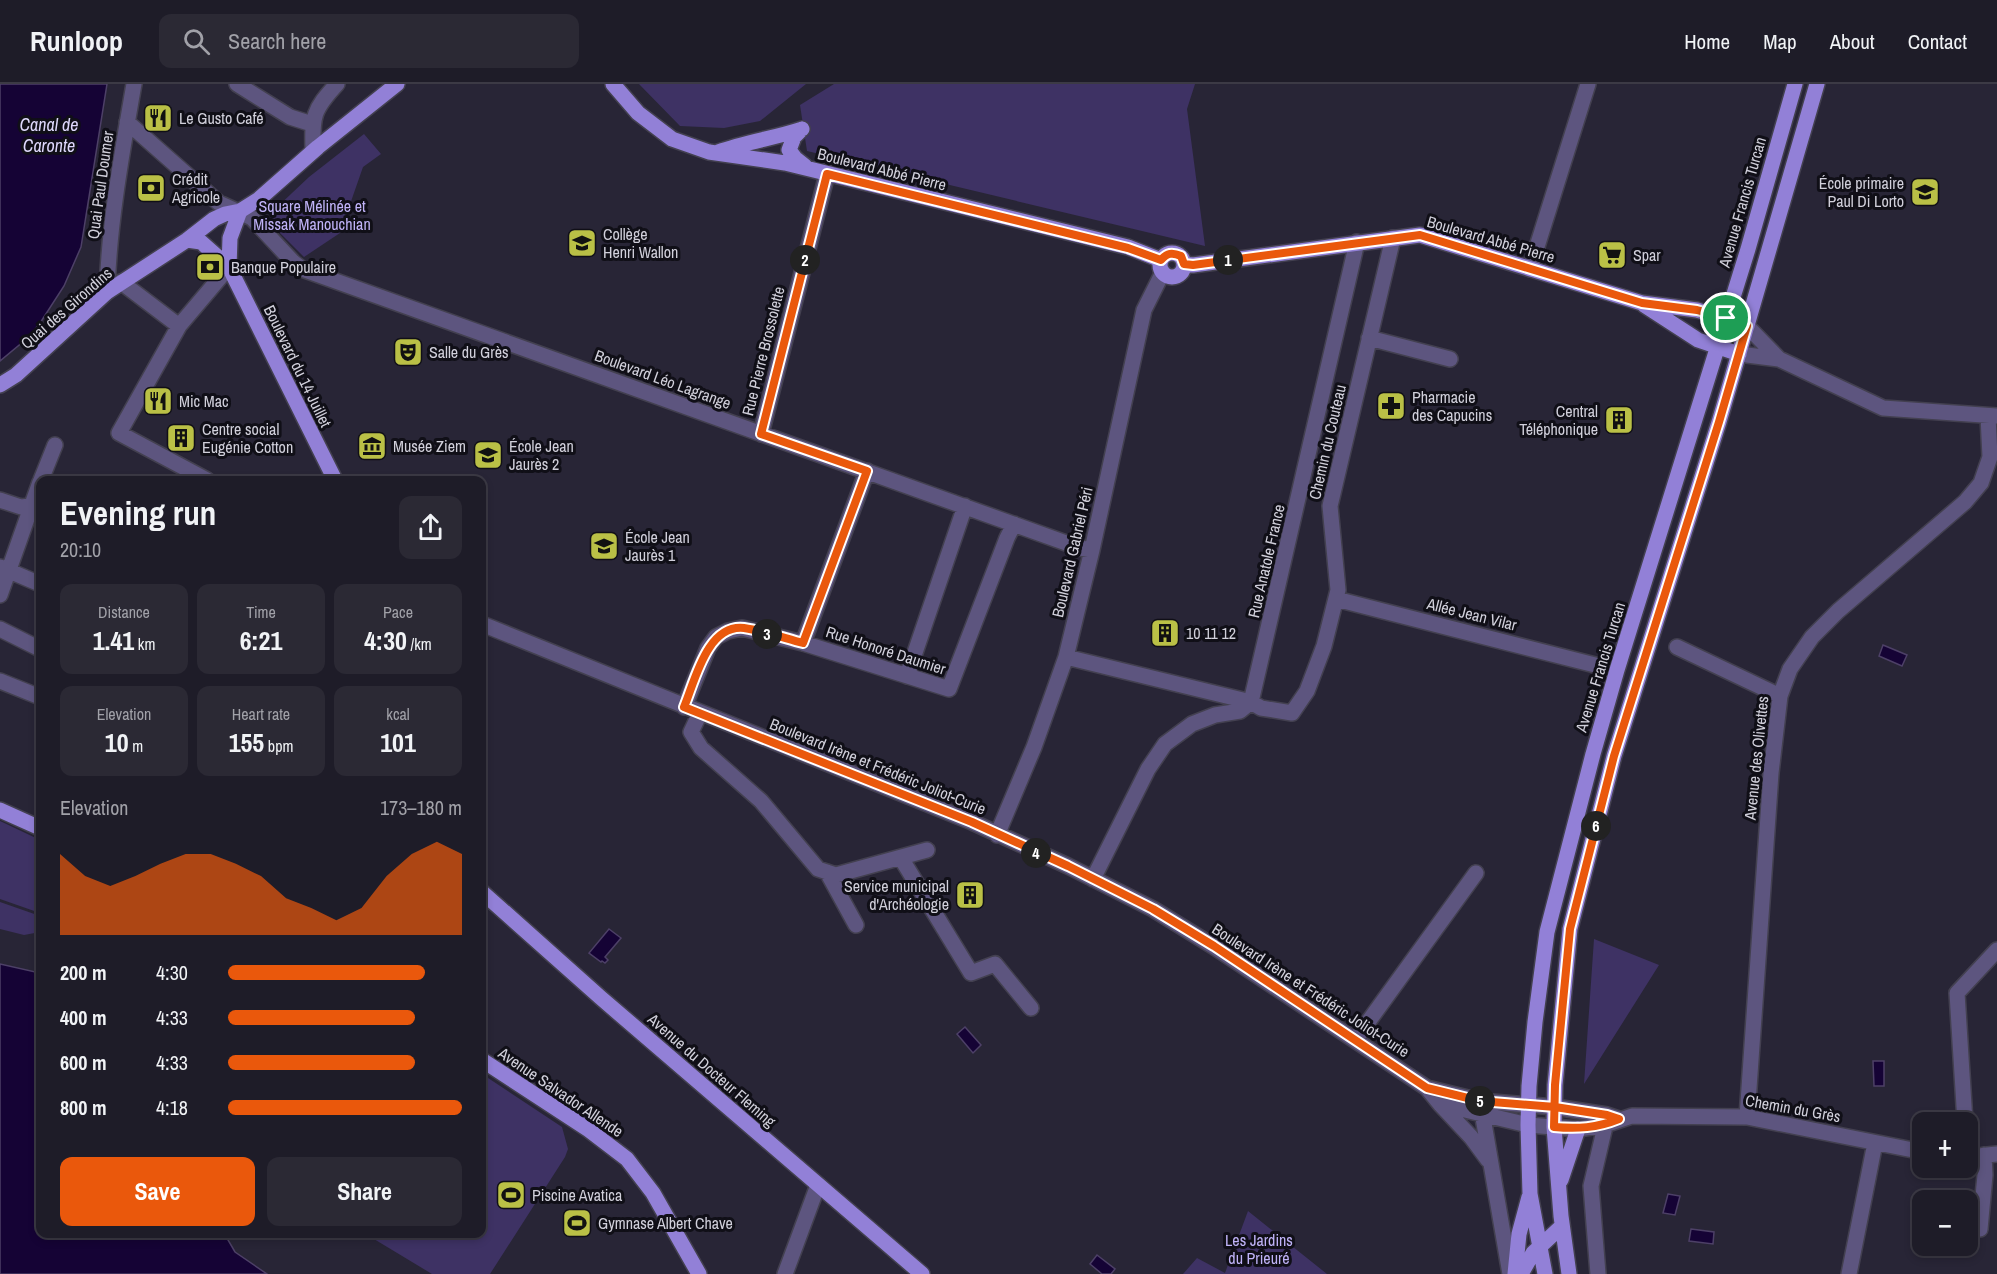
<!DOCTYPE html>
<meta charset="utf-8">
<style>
:root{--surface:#1e1c28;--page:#2b2934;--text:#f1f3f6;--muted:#a1a1a8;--line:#3c3a45;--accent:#ea580c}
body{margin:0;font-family:"Archivo Narrow",sans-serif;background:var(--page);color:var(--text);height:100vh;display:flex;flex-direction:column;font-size:22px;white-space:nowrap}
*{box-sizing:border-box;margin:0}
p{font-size:20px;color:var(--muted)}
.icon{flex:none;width:33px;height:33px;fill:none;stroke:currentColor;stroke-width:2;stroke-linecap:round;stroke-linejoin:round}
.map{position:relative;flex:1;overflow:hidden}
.sheet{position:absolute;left:36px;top:392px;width:450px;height:762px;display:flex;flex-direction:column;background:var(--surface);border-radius:12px;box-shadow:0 3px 9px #0003,0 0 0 2px var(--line)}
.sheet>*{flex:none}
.controls{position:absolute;left:1912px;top:1028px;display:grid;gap:12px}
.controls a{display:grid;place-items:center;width:66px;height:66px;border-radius:12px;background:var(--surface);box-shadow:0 3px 9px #0003,0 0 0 2px var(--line);font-size:30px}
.pin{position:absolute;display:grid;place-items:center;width:51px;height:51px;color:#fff;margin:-26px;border:3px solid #fff;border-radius:50%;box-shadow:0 2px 6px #0007}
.km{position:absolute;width:30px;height:30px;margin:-15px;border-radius:50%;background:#222;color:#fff;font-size:16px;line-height:30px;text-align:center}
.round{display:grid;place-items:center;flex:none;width:63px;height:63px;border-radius:12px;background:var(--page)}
.overview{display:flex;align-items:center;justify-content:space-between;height:102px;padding:0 24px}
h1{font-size:33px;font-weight:800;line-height:45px}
.stats{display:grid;grid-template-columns:repeat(3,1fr);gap:9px;height:102px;padding:6px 24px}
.stats div{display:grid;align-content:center;border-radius:12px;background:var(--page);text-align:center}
.stats b{font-size:26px;font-weight:800}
.stats small{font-size:16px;font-weight:400}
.stats p{font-size:16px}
.chart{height:168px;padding:12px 24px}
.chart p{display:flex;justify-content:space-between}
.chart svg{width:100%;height:108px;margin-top:6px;fill:var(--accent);opacity:.7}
.action{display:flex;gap:12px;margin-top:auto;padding:12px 24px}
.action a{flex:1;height:69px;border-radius:12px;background:var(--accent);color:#fff;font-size:24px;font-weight:800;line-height:69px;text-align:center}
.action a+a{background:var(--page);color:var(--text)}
ul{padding:0 24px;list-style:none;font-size:20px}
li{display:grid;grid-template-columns:96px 72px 1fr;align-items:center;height:45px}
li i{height:15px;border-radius:8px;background:var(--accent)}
header{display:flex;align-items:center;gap:36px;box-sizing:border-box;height:84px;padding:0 30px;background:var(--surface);border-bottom:2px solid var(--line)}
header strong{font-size:28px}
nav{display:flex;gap:33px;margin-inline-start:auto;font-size:21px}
.search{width:420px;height:54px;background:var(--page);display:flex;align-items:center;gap:15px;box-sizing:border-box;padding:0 21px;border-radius:12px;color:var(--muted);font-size:22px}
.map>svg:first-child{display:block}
.green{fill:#3e3264}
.water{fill:#150335;stroke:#4d4067;stroke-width:1.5}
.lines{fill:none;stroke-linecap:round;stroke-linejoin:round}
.minor-casing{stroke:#434050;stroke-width:18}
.major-casing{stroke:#434050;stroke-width:18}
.minor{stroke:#5d557f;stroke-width:15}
.major{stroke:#9280d7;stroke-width:15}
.route-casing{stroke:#fff;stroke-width:12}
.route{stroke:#ea580c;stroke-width:8}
.labels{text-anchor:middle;stroke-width:6;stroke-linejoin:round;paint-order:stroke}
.poi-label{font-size:16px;fill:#d1d0db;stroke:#100f17;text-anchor:start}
.street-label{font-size:16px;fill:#d1d0db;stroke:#100f17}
.park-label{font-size:16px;fill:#c0b3f8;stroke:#100f17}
.water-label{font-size:18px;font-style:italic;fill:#ded8fc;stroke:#100f17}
</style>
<header>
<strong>Runloop</strong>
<div class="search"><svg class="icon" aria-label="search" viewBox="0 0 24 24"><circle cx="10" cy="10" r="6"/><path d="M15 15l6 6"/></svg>Search here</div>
<nav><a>Home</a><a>Map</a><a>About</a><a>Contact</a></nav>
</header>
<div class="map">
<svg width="1997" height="1190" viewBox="0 0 1997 1190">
<rect width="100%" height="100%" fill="#282536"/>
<path class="green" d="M639,0H806L760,37L724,44L680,42Z
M834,0H1195L1187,25L1205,162L807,67L800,21Z
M364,50L381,70L363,83L340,149L304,173L274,143L272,136L274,126L309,93Z
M0,737L40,756V829L0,815Z
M0,818L40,832V848L24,851L0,845Z
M1594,855L1659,881L1584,1000Z
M482,990L562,1043L568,1065L565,1073L490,1190H432L364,1149H482Z
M1248,1127L1327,1190H1183L1197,1174L1225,1189Z"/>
<path class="water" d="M0,0H107L81,163L64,202L42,236L30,252L0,277Z
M1883,561L1907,571L1902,582L1879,572Z
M609,845L621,854L605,873L608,876L605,879L602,877L601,878L589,869Z
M0,880L40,889V1149H224L235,1168L267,1190H0Z
M965,943L981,961L973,969L957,950Z
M1873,977H1884V1002H1874Z
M1668,1110L1680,1112L1675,1131L1663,1129Z
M1691,1145L1714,1148L1713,1160L1689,1157Z
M1097,1171L1115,1185L1111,1190H1102L1090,1180Z"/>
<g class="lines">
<g class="minor-casing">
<path id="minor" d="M237,0L290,33L312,40
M127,38L219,119L252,134L293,178L302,185L1080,464L1092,466
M313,67C312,32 313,26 337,0
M1530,185L1588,0
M121,198L179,242
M107,208C109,138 122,69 134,0
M1747,242L1779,275L1883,324L1997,332
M1369,254L1450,275
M1739,270L1779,275
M761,350L827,90
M41,396L55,361
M207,396L119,349L179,242L229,183
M0,416L21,423L30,422L40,427
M0,483L40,500
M0,511L40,398
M1336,515L1599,582
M482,540L972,738L1068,782L1153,825L1213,862L1427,1004L1440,1020L1528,1041L1578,1045L1605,1041L1632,1032L1747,1033L1923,1068
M0,545L40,565
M803,559L867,387
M1677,563L1780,612
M1066,573L1251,618L1357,158
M907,592L965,422
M0,597L40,613
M684,623L708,564L716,553L728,547L742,544L803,559L949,605L1007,454L1014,440
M700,629L691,648L701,664L761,717L818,785L836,791L927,766
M997,751L1034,663L1066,573L1092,466L1144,226L1163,188
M901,774L971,889L995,880L1031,924
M827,788L856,841
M1093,795L1148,685L1165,660L1192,640L1215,631L1240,627L1251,618L1261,624L1292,629L1307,607L1324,562L1338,506L1330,422L1393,154
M1355,956L1476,789
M1427,1004L1480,1017L1555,1023L1607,1031L1619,1035
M1440,1020L1471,1053L1488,1076
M1481,1022L1510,1190
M1747,1033L1771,689L1780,612L1790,585L1812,553L1838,527L1965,418L1981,399L1990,373L1988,332
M1965,1038L1957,909L1997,866
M1968,1073L1997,1070
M1980,1145L1985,1091L1984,1071
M785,1190L818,1101
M1598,1190L1591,1102L1607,1034
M1849,1190L1875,1059"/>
</g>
<g class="major-casing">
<path id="major" d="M613,0L638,29L672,55L709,68L785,79L1128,163L1161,176
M802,45L794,53L789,66L795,74L805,82
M718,68C746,58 775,54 802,45
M187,156L201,158L229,183L335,396
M1160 181a12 12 0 1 1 24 0a12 12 0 1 1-24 0Z
M1184,180L1193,181L1420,151L1642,219L1697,226L1747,242
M229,183L230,154L240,127
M1644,221L1698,256L1739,270
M0,301L16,291L107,208L187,156L214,135L225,130L240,127L259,115L318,63L397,0
M0,726L40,744
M482,808L601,914L922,1190
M482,976L589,1046L627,1075L653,1109L699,1190
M1561,1096L1578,1045
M1515,1190L1519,1150L1529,1113
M1521,1190L1533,1169L1562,1142
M1545,1190L1530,1110L1528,1041L1529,1002L1535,938L1547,848L1593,670L1617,586L1748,165L1795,0
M1569,1190L1561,1132L1554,1043L1555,1001L1570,845L1614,672L1719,338L1817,0"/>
</g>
<use href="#minor" class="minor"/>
<use href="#major" class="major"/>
</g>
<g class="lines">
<g class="route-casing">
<path id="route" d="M1726,234L1697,226L1642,219L1420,151L1193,181L1184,180L1181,172C1172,168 1167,169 1161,176L1128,164L827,90L761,350L867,387L803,559C784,554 764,547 744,544C707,540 695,597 684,623L972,738L1068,782L1153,825L1214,862L1427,1004L1480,1017L1555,1023L1607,1031L1619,1035C1597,1044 1577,1045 1554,1043L1555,1001L1570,845L1614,672L1719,338L1747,242L1726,234"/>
</g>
<use href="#route" class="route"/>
</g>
<defs>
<g id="restaurant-square" transform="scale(1.5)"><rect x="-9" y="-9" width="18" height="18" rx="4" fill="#bac046" stroke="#100f17"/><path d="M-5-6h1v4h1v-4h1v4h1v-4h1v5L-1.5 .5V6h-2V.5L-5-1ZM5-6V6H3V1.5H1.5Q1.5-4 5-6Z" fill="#111"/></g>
<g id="bank-square" transform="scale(1.5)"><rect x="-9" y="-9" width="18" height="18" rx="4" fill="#bac046" stroke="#100f17"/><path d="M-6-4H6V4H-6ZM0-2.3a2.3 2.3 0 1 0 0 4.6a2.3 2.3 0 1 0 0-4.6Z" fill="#111"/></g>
<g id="school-square" transform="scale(1.5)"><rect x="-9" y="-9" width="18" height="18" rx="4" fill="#bac046" stroke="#100f17"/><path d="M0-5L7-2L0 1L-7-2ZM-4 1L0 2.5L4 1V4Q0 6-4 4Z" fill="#111"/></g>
<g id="supermarket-square" transform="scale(1.5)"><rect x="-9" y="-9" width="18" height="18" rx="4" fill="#bac046" stroke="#100f17"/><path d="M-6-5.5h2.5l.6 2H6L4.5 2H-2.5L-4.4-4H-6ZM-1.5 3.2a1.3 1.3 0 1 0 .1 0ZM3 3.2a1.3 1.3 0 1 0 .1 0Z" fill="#111"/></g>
<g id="theatre-square" transform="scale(1.5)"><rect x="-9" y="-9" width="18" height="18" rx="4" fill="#bac046" stroke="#100f17"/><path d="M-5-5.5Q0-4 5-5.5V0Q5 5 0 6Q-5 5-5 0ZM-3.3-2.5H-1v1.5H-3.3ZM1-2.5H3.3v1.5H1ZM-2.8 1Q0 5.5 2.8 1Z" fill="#111"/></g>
<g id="pharmacy-square" transform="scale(1.5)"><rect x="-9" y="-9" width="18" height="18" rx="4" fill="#bac046" stroke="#100f17"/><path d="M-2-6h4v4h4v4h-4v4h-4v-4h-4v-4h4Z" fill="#111"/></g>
<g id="building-square" transform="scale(1.5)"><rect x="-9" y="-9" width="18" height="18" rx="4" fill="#bac046" stroke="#100f17"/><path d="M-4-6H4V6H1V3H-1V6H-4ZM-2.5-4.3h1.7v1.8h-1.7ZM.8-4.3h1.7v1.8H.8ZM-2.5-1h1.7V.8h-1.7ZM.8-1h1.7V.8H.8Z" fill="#111"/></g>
<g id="museum-square" transform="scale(1.5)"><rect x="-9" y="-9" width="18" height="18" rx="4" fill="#bac046" stroke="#100f17"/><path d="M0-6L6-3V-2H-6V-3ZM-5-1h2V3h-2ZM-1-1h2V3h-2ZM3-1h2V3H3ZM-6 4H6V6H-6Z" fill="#111"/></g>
<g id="stadium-square" transform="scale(1.5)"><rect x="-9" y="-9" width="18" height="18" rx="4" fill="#bac046" stroke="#100f17"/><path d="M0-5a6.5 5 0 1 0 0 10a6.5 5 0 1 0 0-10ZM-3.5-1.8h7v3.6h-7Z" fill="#111"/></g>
</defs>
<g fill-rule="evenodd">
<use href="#restaurant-square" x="158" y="34"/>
<use href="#bank-square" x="151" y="104"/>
<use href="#school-square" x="1925" y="108"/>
<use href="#school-square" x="582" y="159"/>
<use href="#supermarket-square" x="1612" y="171"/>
<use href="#bank-square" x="210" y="183"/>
<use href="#theatre-square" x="408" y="268"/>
<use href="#restaurant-square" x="158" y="317"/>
<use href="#pharmacy-square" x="1391" y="322"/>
<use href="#building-square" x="1619" y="336"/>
<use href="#building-square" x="181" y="354"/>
<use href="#museum-square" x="372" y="362"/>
<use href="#school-square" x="488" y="371"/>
<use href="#school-square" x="604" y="462"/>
<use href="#building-square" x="1165" y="549"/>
<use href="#building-square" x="970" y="811"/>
<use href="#stadium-square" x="511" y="1111"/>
<use href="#stadium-square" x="577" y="1139"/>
</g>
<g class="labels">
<g class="poi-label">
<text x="179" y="40">Le Gusto Café</text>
<text x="172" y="101">Crédit<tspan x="172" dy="18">Agricole</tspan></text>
<text x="1904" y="105" text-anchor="end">École primaire<tspan x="1904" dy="18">Paul Di Lorto</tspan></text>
<text x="603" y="156">Collège<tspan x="603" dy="18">Henri Wallon</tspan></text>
<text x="1633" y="177">Spar</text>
<text x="231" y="189">Banque Populaire</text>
<text x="429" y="274">Salle du Grès</text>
<text x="1412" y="319">Pharmacie<tspan x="1412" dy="18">des Capucins</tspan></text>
<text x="179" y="323">Mic Mac</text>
<text x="1598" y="333" text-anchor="end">Central<tspan x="1598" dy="18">Téléphonique</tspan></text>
<text x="202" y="351">Centre social<tspan x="202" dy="18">Eugénie Cotton</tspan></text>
<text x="393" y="368">Musée Ziem</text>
<text x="509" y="368">École Jean<tspan x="509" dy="18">Jaurès 2</tspan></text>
<text x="625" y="459">École Jean<tspan x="625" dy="18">Jaurès 1</tspan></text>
<text x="1186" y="555">10 11 12</text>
<text x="949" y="808" text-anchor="end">Service municipal<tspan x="949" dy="18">d'Archéologie</tspan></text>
<text x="532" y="1117">Piscine Avatica</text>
<text x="598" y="1145">Gymnase Albert Chave</text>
</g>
<g class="street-label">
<text transform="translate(882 85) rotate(14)" y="6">Boulevard Abbé Pierre</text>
<text transform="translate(100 101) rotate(-82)" y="6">Quai Paul Doumer</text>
<text transform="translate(1742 118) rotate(-74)" y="6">Avenue Francis Turcan</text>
<text transform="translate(1491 155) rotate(16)" y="6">Boulevard Abbé Pierre</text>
<text transform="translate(66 224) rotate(-41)" y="6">Quai des Girondins</text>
<text transform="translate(763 267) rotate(-76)" y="6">Rue Pierre Brossolette</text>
<text transform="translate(298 282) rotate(64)" y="6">Boulevard du 14 Juillet</text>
<text transform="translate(663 295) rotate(20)" y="6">Boulevard Léo Lagrange</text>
<text transform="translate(1327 358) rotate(-77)" y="6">Chemin du Couteau</text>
<text transform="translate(1072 468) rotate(-77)" y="6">Boulevard Gabriel Péri</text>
<text transform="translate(1266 477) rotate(-77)" y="6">Rue Anatole France</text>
<text transform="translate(1472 530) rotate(14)" y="6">Allée Jean Vilar</text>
<text transform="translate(886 566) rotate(18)" y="6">Rue Honoré Daumier</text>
<text transform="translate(1600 583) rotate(-73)" y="6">Avenue Francis Turcan</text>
<text transform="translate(1756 674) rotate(-84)" y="6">Avenue des Olivettes</text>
<text transform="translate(878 682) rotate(22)" y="6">Boulevard Irène et Frédéric Joliot-Curie</text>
<text transform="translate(1311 906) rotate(33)" y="6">Boulevard Irène et Frédéric Joliot-Curie</text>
<text transform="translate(712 986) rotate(41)" y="6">Avenue du Docteur Fleming</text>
<text transform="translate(561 1008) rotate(34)" y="6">Avenue Salvador Allende</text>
<text transform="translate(1793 1024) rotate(10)" y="6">Chemin du Grès</text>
</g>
<g class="park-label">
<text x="312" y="128">Square Mélinée et<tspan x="312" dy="18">Missak Manouchian</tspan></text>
<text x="1259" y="1162">Les Jardins<tspan x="1259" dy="18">du Prieuré</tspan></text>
</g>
<g class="water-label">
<text x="49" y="47">Canal de<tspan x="49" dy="21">Caronte</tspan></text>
</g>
</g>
</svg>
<div class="controls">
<a>+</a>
<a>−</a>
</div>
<div class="pin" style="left:1726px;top:234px;background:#1e9e55"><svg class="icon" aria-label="arrive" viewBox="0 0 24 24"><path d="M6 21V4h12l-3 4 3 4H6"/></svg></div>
<b class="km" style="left:1228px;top:176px">1</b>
<b class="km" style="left:805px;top:176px">2</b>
<b class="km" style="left:767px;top:550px">3</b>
<b class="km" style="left:1036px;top:769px">4</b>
<b class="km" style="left:1480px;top:1017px">5</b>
<b class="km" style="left:1596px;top:742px">6</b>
<section class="sheet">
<div class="overview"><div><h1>Evening run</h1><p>20:10</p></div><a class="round"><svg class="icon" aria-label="share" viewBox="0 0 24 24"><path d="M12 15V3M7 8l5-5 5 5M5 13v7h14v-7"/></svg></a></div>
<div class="stats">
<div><p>Distance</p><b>1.41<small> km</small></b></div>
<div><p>Time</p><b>6:21</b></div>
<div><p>Pace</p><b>4:30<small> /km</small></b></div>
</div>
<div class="stats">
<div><p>Elevation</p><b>10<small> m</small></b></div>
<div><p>Heart rate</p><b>155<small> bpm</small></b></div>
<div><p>kcal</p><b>101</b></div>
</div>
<div class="chart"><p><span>Elevation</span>173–180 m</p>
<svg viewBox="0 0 160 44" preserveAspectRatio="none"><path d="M0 44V11L10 20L20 24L30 20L40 15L50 11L60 11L70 15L80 20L90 29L100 33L110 38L120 33L130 20L140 11L150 6L160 11V44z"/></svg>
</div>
<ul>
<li><b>200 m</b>4:30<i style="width:84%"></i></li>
<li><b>400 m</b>4:33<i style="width:80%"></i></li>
<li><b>600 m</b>4:33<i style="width:80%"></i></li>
<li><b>800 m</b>4:18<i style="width:100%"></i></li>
</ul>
<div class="action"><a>Save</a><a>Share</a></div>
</section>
</div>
